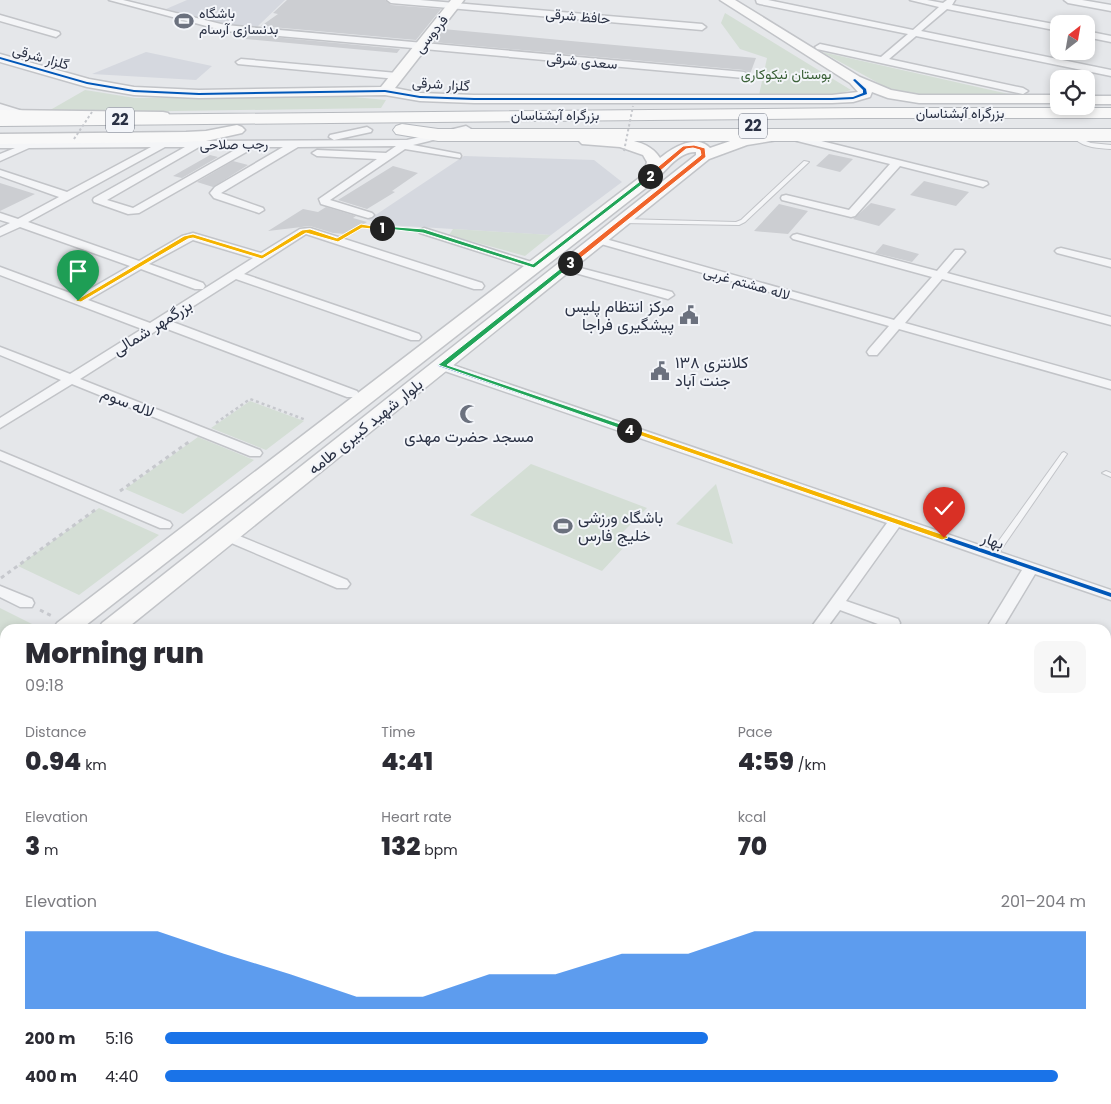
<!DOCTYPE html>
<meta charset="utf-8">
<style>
:root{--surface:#fff;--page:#f7f7f7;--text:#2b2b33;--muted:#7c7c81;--accent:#1a73e8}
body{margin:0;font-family:Poppins,Vazirmatn,sans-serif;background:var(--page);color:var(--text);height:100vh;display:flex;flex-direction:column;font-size:19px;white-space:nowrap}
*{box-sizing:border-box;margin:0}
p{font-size:16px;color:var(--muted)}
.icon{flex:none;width:28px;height:28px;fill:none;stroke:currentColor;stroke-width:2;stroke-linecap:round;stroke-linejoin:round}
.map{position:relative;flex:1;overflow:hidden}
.details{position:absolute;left:0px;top:624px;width:1111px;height:481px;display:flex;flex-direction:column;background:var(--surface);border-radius:15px 15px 0 0;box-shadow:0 2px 8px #0003}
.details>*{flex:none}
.needle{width:32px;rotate:31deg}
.fabs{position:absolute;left:1050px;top:15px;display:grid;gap:10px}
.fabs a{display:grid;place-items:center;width:45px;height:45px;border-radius:10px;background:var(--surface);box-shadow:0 2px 8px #0003;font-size:25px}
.pin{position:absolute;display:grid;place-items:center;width:42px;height:42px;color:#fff;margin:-51px -21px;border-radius:50% 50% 50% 0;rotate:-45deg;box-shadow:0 0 5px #0007}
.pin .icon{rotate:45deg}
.km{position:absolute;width:25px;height:25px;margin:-12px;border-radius:50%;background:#222;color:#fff;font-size:14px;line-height:25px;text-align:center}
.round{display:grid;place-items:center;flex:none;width:52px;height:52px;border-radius:10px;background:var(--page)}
.overview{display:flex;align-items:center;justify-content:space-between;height:85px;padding:0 25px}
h1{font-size:28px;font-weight:800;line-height:38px}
.metrics{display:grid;grid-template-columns:repeat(3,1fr);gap:8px;height:85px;padding:5px 25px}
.metrics div{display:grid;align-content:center}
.metrics b{font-size:25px;font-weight:800}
.metrics small{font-size:14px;font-weight:400}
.metrics p{font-size:14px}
.chart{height:140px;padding:10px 25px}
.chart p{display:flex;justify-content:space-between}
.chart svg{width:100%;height:90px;margin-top:5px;fill:var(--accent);opacity:.7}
ul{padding:0 25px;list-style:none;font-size:16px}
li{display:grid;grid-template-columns:80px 60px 1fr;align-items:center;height:38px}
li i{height:12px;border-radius:6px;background:var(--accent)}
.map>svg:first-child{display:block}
.built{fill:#d5d8df}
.green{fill:#d4ded5}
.building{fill:#ccced2}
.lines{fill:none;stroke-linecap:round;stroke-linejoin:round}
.lane-casing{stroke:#c2c4c8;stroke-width:2}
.street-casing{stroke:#c2c4c8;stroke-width:3}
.secondary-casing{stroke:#c2c4c8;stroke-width:3}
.highway-casing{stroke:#b7babf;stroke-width:2}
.path-far1{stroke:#c6c8cd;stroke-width:2.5;stroke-dasharray:3 3;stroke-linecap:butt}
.path{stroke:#c6c8cd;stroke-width:3;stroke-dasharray:4 4;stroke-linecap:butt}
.lane{fill:#f4f5f7;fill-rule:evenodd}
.street{fill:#f4f5f7;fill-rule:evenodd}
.secondary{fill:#f8f8f8;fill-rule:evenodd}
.highway{fill:#f8f8f8;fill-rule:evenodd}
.path-bridge{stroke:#c6c8cd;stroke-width:2;stroke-dasharray:2.5 2.5;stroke-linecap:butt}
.cycleway-casing{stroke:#f3f5f9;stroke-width:3}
.cycleway{fill:#0057b8;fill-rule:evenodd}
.split-1{fill:#f5b400;stroke:#fff}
.split-2{fill:#22a559;stroke:#fff}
.split-3{fill:#f0652b;stroke:#fff}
.split-4{fill:#22a559;stroke:#fff}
.split-5{fill:#f5b400;stroke:#fff}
.labels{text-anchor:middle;stroke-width:4;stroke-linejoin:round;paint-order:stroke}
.far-poi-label{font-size:14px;fill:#2a3144;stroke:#f3f5f9;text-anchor:start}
.far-street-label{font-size:14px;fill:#2a3144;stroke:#f3f5f9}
.far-park-label{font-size:14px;fill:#3a6037;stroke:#f3f5f9}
.shield{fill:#f3f5f9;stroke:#666c7a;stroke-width:1}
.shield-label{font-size:15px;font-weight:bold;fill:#2a3144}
.poi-label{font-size:16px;fill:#2a3144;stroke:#f3f5f9;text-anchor:start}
.street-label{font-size:16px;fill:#2a3144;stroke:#f3f5f9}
</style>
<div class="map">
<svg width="1111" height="1104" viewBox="0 0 1111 1104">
<rect width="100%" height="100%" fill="#e5e7ea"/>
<path class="built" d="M187,0H285L257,27L225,24L166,9Z
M146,52L212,66L196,80L92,74Z
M464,156L594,160L622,182L551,235L387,225L368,220Z"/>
<path class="green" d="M725,13L851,90L835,95H759L767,58L740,49L721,23Z
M822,52L1013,95H920L891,90Z
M85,90L135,98L343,96L386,100L381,108L45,113Z
M453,229L551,235L525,256L449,235Z
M250,401L304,421L266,450L211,428Z
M198,437L254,460L183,514L125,489Z
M531,464L647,508L618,537L624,547L602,571L470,515Z
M716,484L733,544L676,524Z
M99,508L159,535L79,595L18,566Z
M0,608L42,629H5V658L0,662Z"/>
<path class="building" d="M287,0H385L391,5L441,9L416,40L261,26L278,14L273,13Z
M443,29L560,40L756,58L750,74L744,70L433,42Z
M250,35L400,49L397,53L245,39Z
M829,154L853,159L840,172L816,166Z
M210,155L218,157L182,178L173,176Z
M233,161L248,165L213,187L197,182Z
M393,166L418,173L392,191L395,192L367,209L338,200Z
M924,181L969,192L956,206L910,195Z
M0,183L35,194L0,211Z
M871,203L896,209L879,226L853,219Z
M779,204L808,211L788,234L754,231Z
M326,207L356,216L353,218L367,222L346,234L333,233L310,226L268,231L303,209L318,212Z
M883,244L919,254L912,262L875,253Z"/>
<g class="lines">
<g class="lane-casing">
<path id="lane" d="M1080,135H1084L1085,136L1081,139L1091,143L1111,145V149C1098,148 1085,148 1075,139Z
M804,161L809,162L745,222L739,225L622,223L619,221L622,219L736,222L741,220Z
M1064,452L1067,454L996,557H990L989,555L990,553L1062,453Z
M1106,471L1111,473V477L1102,473Z"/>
</g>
<g class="street-casing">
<path id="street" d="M109,0H123L225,25L744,72L749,75L744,78L225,31Z
M387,0H420L702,24L706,27L702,30L391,3Z
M756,0H768L913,30L939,7L910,0H927L943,3L947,0H955L952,5L1059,25V31L947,9L921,31L1111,70V76L916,36L889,59L1023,88L1028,91L1023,94L817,49L815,47L820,44L881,57L908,34L760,4L757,3Z
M1064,0H1082L1111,5V11L1068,3Z
M0,15L59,32L60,34L56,37L0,21Z
M1086,31L1111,36V42L1086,37Z
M241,59L397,73L402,76L397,79L238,64L236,62Z
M0,104L26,112L28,114L23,117L0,110Z
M466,126L471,129L470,131L413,145L460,154L461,156L460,158L405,149L330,200L372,213L374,215L372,217L368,218L321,204L319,199L377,159L317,156L312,153L317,150L386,153L396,146L298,147L221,193L263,208L264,210L259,213L214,198L210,193L215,187L283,147H255L139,213L128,214L94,202L93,200L94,198L185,147H165L28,222L139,261L182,236L193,233L261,253L300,229L310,228L482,283L484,286L482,289H474L306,234L244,274L419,334L421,337L419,340H411L236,279L170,321L357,391L359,394L357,397H347L162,327L80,379L260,450L262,453L260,456H250L72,384L0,428V418L61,380L0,355V347L70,374L142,329L0,275V267L78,296L130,266L20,227L0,236V228L10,223L0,220V213L18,219L59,197L0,176V170L67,192L151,147L29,148L0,161V154L15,148H0V142L407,140ZM199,147H240L133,208L107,200ZM193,240L253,258L150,323L88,300L141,269L195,289H203L205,286L203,283L149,264Z
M367,127L372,130L371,132L334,140L329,137L330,135Z
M789,133L987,182L988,184L983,187L900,166L855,216L851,217L782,200L781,198L782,196L786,195L849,210L890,164L785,138L784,136Z
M424,228L538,264L540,266L534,269L530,268L420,233L418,231Z
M797,234L937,271L955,250H963L965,252L947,273L1111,317V325L942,279L905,323L1111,381V389L899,329L877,355H869L867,352L869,349L889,326L594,242L592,240L594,238H602L894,320L932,277L793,239L791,237L793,235Z
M1061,248L1111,260V267L1057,253L1055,251L1057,249Z
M565,264L672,292L674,295L668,299L561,269L559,267Z
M441,361L1111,590V600L1035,574L1002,629H986L1022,570L899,527L846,601L898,619L900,623L898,627L892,628L886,627L840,610L826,629H810L887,523L436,368L435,365Z
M0,451L170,522L172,525L170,528H160L0,460Z
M227,531L347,580L350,584L347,588H337L222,539L220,536L222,533Z
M0,586L32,599L34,603L32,607H20L0,597Z
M0,749L5,750V764L0,763Z
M0,830L5,832V846L0,844Z
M518,1100H541L539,1104H516Z
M703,1100H725L723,1104H701Z
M919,1100H941L939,1104H917Z"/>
</g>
<g class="secondary-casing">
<path id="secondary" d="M451,0H464L395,88L420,93L474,95H832L858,92L850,83L720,0H735L860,77L891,90L919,95H1059V103H919L888,98L872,92L870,97L853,102L832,103H474L420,101L385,95L199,98L134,95L87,87L0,62V54L89,79L134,87L199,90L381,87Z
M1086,96H1111V104H1086Z
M0,110L163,112L168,113L170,116L168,119L163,120L0,118Z
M237,125L242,127L245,130L242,133L206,141L186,142L0,144V134L186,132L206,131Z
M773,132L778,134L781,137L778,140L747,145L709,159L126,629H98L102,623L696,155V152C680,151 666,170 656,180L81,629H53L57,623L643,175L647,162L643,155L620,147L582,144L579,141L582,138L587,136C610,138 647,136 660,158C672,148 696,133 710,148L739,138Z
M5,666V686L0,688V668Z
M5,704V725L0,726V705Z
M1111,728V755L1106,756V729Z
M1111,791V820L1106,821V792Z
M1027,1100H1065L1067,1104H1029Z"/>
</g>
<g class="highway-casing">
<path id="highway" d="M858,108H1111V118H858L0,126V116Z
M402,124L438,129H1111V141H438L396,134L393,130L396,126Z"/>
</g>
<path class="path-far1" d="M372,227L411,230
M351,232L363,226
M216,423L250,399L306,420"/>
<path class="path" d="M120,491L190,441
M1,578L95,510
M40,610L52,616"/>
<use href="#lane" class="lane"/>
<use href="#street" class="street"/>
<use href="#secondary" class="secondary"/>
<use href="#highway" class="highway"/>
<path class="path-bridge" d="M74,139L92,112
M624,151L633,106"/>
<g class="cycleway-casing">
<path id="cycleway" d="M0,57L87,82L134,90L199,93L385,90L420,96L474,98H832L853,97L863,93V90L853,80L855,79L866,89L867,94L853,99L832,100H474L420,98L385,92L199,95L134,92L87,84L0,59Z
M441,363L1111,593V597L439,366L438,365Z"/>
</g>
<use href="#cycleway" class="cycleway"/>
</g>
<path class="split-1" d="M361,224L385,228L382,230L362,228L338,242L306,233L262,259L193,238L188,239L81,302L75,301L184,236L193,234L262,255L302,230L310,229L337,238Z"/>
<path class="split-2" d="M648,175L653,176L534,268L423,233L379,228L382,226L424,229L533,264Z"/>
<path class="split-3" d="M694,145L705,148L706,157L572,265H567V262L701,155L700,150L693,148L686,149L652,178H648V175L683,146Z"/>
<path class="split-4" d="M570,261L573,263L572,265L447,365L632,428V431H627L438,365Z"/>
<path class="split-5" d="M629,427L947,536L948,538L942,540L627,431V428Z"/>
<defs>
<g id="stadium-bare" transform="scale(1.5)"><path d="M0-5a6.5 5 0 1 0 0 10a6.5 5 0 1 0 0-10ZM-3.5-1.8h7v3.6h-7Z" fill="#6b717e" stroke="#f3f5f9" stroke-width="2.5" paint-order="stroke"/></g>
<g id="civic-bare" transform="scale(1.5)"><path d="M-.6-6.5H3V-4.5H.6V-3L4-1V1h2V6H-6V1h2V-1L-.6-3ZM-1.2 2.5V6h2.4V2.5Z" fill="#6b717e" stroke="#f3f5f9" stroke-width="2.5" paint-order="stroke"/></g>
<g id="mosque-bare" transform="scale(1.5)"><path d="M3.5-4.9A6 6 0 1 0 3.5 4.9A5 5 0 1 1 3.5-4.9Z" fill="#6b717e" stroke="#f3f5f9" stroke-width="2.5" paint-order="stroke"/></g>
</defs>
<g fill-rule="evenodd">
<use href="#stadium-bare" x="184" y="21"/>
<use href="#civic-bare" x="689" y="315"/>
<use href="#civic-bare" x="660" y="371"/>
<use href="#mosque-bare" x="469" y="414"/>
<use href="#stadium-bare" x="563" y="526"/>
</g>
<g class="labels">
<g class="far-poi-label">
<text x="199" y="18">باشگاه<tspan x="199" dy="16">بدنسازی آرسام</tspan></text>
</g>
<g class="far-street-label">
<text transform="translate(578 16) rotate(5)" y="5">حافظ شرقی</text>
<text transform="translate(431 34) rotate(-51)" y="5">فردوسی</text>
<text transform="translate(41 57) rotate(16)" y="5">گلزار شرقی</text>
<text transform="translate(582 61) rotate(5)" y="5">سعدی شرقی</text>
<text transform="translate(441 84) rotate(4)" y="5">گلزار شرقی</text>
<text x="960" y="118">بزرگراه آبشناسان</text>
<text x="555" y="120">بزرگراه آبشناسان</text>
<text transform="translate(234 144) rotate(-1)" y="5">رجب صلاحی</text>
<text transform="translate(747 283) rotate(16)" y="5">لاله هشتم غربی</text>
</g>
<g class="far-park-label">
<text x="786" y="79">بوستان نیکوکاری</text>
</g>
<g class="shield">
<rect x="106" y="107.5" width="28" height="25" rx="4"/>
<rect x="739" y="113.5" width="28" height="25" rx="4"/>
</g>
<g class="shield-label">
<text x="120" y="125">22</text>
<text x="753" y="131">22</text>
</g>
<g class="poi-label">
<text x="674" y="312" text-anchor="end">مرکز انتظام پلیس<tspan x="674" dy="18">پیشگیری فراجا</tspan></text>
<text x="675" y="368">کلانتری ۱۳۸<tspan x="675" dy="18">جنت آباد</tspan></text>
<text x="469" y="442" text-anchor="middle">مسجد حضرت مهدی</text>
<text x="578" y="523">باشگاه ورزشی<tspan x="578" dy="18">خلیج فارس</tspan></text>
</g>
<g class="street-label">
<text transform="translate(152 327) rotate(-32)" y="6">بزرگمهر شمالی</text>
<text transform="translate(128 402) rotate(22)" y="6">لاله سوم</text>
<text transform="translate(365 426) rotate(-39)" y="6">بلوار شهید کبیری طامه</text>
<text transform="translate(993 540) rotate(19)" y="6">بهار</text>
</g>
</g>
</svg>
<div class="fabs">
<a><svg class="needle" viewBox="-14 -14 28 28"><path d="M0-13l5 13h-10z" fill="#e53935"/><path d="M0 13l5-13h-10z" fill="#7c7c81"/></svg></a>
<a><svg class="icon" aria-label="locate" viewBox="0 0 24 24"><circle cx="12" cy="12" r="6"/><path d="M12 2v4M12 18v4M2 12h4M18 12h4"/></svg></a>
</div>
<div class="pin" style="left:78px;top:301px;background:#1e9e55"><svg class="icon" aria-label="arrive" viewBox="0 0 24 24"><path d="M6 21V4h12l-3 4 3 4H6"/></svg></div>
<div class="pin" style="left:944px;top:538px;background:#d93025"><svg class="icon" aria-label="check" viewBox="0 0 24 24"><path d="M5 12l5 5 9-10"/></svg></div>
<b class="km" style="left:382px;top:228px">1</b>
<b class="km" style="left:650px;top:176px">2</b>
<b class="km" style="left:570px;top:263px">3</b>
<b class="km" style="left:629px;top:430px">4</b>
<section class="details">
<div class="overview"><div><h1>Morning run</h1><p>09:18</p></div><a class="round"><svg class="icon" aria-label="share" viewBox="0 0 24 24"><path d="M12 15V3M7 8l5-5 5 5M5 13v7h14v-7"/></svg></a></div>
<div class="metrics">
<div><p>Distance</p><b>0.94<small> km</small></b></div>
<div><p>Time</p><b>4:41</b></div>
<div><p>Pace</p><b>4:59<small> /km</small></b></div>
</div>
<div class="metrics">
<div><p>Elevation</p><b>3<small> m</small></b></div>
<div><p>Heart rate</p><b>132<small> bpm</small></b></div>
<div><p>kcal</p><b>70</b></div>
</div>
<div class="chart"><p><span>Elevation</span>201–204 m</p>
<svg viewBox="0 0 160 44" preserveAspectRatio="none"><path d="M0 44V6L10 6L20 6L30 17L40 27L50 38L60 38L70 27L80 27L90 17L100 17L110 6L120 6L130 6L140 6L150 6L160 6V44z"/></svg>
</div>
<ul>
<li><b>200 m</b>5:16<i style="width:59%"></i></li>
<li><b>400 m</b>4:40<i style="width:97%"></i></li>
</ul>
</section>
</div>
